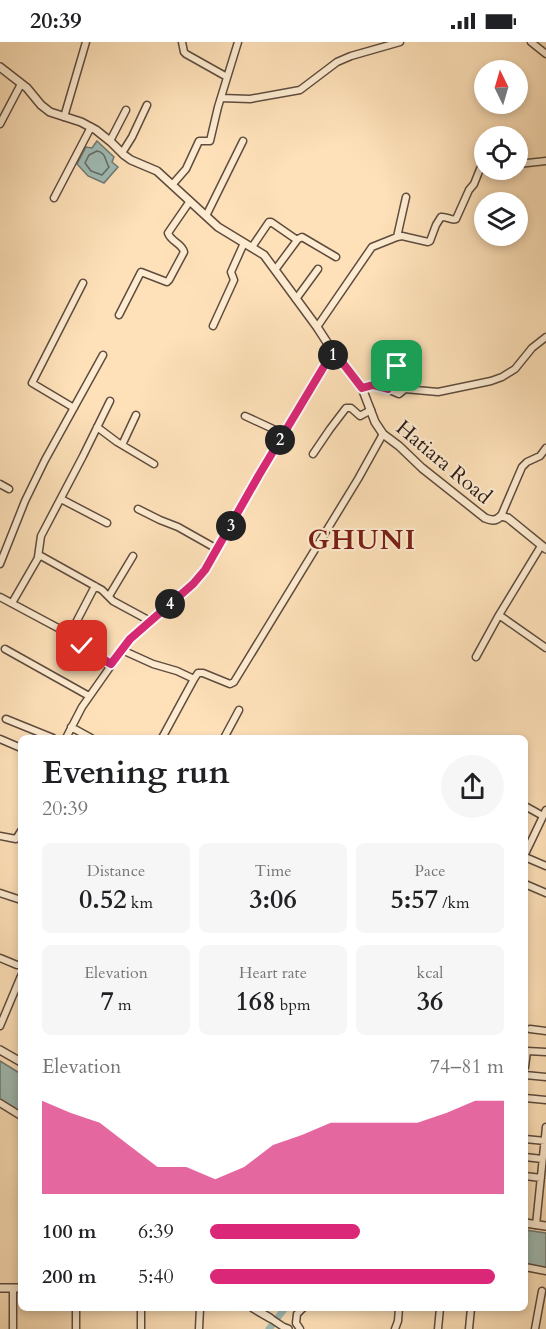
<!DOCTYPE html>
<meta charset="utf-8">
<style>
:root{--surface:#fff;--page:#f6f6f6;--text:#202124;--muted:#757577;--accent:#db2777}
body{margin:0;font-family:Cardo,serif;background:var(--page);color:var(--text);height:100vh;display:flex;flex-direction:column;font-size:22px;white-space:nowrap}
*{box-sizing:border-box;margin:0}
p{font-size:20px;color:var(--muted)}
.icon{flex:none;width:33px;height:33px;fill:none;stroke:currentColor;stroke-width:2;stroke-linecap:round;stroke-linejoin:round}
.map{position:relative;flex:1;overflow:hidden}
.drawer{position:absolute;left:18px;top:693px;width:510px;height:576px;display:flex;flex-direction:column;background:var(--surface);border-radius:9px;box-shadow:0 3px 9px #0003}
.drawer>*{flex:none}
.needle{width:39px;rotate:355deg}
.controls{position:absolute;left:474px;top:18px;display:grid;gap:12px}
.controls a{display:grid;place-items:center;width:54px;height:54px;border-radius:50%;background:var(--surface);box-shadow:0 3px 9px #0003;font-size:30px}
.pin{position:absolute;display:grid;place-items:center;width:51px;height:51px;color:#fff;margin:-26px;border-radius:12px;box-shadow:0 3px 9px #0006}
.km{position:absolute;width:30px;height:30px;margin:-15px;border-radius:50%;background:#222;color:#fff;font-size:16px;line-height:30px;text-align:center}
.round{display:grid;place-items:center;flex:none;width:63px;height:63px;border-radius:32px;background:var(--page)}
.headline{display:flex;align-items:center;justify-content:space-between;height:102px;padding:0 24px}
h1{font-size:33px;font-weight:600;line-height:45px}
.stats{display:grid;grid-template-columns:repeat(3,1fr);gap:9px;height:102px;padding:6px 24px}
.stats div{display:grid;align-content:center;border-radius:9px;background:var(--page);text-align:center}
.stats b{font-size:26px;font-weight:600}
.stats small{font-size:16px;font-weight:400}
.stats p{font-size:16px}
.chart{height:168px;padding:12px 24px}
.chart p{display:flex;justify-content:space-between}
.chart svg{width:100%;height:108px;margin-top:6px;fill:var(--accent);opacity:.7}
ul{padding:0 24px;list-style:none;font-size:20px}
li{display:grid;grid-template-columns:96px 72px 1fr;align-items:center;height:45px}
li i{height:15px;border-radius:8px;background:var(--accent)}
.status{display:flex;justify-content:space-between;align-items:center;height:42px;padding:0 30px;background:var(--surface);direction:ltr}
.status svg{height:16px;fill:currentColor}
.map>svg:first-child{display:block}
.water{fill:#a0bcb5;stroke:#707b75;stroke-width:1.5}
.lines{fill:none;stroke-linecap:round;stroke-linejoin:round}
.shore{stroke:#646b65;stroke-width:1.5}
.canal{stroke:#a0bcb5;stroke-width:7}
.minor-casing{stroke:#5e4c3e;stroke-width:9}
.tertiary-casing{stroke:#5e4c3e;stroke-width:10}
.minor{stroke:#feecd2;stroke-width:6}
.tertiary{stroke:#feecd2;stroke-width:7}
.route-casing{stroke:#fff;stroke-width:12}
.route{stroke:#db2777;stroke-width:8}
.labels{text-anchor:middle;stroke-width:4.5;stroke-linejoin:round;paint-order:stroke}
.street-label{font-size:21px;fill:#291a15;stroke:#feecd2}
.district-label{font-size:27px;font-weight:bold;letter-spacing:1.5px;fill:#7a1f14;stroke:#feecd2}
</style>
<div class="status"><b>20:39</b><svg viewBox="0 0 49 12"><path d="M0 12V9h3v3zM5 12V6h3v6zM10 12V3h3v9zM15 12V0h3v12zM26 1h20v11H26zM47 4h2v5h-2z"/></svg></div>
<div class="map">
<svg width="546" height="1287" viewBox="0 0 546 1287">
<rect width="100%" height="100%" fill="#fee1b9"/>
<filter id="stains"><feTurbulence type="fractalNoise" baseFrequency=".00333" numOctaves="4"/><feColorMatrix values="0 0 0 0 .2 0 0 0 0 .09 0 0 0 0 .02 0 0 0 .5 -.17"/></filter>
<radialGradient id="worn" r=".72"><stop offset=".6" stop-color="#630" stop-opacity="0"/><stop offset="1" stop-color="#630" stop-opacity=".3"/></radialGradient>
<path class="water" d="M97,99L114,115L112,120L118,125L104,141L88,134L77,122L86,105L92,106Z
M0,1019L21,1032V1073L0,1061Z
M525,1188L546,1191V1231L525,1227Z"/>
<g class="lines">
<path class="shore" d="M97,109C106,110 105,119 109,125L102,133L91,129L85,121L89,113Z"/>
<path class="canal" d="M269,1287L285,1266"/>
<g class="minor-casing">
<path id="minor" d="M182,0L184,10L186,12L227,35
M531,0L546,12
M221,56L250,57L300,48L337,20L351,14L400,0
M64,75L86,0
M0,82L21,42
M110,99L126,68
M122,111L132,95L147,63
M518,122L546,119
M172,143L186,127L199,99H210L218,65L238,0
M54,156L91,85
M206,174L243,99
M397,195L406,155
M252,205L269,180H271L297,198
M275,228L298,197L302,195L336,215
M296,257L318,227
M119,273L141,230L167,240L169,238L184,210C182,201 171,200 168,191L190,159
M213,284L234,238L231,230L244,201
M317,285L372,205L397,195L402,194L428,200L430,199L436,183L441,175C447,174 451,179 456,177L469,148L474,142L480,127L484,123
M362,346C378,341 384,346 399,352L405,347L438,350L491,339L502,335L515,327L532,306L546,295
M388,347L397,324L394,306
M74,366L32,341L83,241
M245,374L284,392
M97,385L117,400L154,422
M122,403L136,373
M313,412L330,387L346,366H351L360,374L371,368
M0,442L9,447
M61,457L107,481
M138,467L160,478L178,485L217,507
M501,474L522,425L527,420L540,414L546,406
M38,515L41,494L83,414L110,359
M0,522L25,459L45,418L103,313
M109,554L133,514
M0,555L58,586L111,622
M12,561L38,516L41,514L102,548L113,559L150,579
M499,573L541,504
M69,594L95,544
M5,607L89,654
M122,608L130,597L193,542L205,528L253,444L310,348L328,318L335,311
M476,615L499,573L546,606
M6,677L53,696
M71,685L91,696
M66,696L82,665L122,608L153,622L177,629L194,637
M162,696L194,637L198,631H203L230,642L234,640L358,437L383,392
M224,696L239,668
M0,697L21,706
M525,764L543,774
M0,794L16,797L21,789
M525,812L546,768
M525,815L546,824
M525,842L546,851
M0,851L21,858
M0,916L17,923H21
M0,984L21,934
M530,987L546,989
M525,1025L527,1009L546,1010
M525,1033L546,1035
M525,1056L546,1058
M0,1061L21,1074
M525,1097L545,1099
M525,1115L542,1117
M525,1134L541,1136
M536,1183L546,1085
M525,1225L546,1229
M76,1266V1287
M141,1266V1287
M270,1276L285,1286
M13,1287V1246
M199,1287L200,1266
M300,1287L296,1281L297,1272L303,1266
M395,1287L398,1279L399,1266
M438,1287L440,1266
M469,1287L471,1266
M535,1287L542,1249"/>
</g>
<g class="tertiary-casing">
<path id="tertiary" d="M0,25L27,46L41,63L50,70L81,80L96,88L111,100L124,113L131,118L157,129L218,185L264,213L317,285L330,305L362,346L375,380L383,392L399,404L422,426L485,476C492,479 496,479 501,474L508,476L546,507
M0,1008L21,1020
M525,1181L546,1184
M0,1246H21
M253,1266L270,1276
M285,1286L288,1287"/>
</g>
<use href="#minor" class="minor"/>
<use href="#tertiary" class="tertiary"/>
</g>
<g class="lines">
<g class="route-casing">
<path id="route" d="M82,604L111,622L130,597L193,542L205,528L259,433L326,321L335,311L362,346L373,343L388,347L397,324"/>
</g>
<use href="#route" class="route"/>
</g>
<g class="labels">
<g class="street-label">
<text transform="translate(444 420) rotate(40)" y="7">Hatiara Road</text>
</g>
<g class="district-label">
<text x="362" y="507">GHUNI</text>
</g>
</g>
<rect width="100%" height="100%" filter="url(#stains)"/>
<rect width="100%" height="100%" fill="url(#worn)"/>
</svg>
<div class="controls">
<a><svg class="needle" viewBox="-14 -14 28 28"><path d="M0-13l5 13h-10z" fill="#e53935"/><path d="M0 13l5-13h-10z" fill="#757577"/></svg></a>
<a><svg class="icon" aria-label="locate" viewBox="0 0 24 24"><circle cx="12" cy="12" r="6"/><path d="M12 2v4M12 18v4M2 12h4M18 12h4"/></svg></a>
<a><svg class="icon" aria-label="layers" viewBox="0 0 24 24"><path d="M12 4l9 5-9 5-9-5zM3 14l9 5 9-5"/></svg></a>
</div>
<div class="pin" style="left:397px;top:324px;background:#1e9e55"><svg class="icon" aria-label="arrive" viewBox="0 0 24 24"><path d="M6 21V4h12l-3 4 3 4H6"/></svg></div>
<div class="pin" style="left:82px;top:604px;background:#d93025"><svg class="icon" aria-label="check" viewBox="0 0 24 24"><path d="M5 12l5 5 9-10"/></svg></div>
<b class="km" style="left:333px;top:313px">1</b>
<b class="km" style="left:280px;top:398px">2</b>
<b class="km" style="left:231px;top:484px">3</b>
<b class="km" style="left:170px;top:562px">4</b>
<section class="drawer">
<div class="headline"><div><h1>Evening run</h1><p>20:39</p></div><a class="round"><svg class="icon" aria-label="share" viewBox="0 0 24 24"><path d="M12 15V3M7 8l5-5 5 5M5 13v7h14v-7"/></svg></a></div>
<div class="stats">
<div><p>Distance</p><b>0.52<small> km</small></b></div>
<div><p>Time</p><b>3:06</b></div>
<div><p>Pace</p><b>5:57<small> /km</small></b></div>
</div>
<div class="stats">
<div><p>Elevation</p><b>7<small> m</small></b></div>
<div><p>Heart rate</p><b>168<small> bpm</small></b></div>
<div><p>kcal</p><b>36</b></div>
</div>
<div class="chart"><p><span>Elevation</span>74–81 m</p>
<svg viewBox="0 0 160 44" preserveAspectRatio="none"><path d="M0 44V6L10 11L20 15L30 24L40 33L50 33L60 38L70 33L80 24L90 20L100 15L110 15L120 15L130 15L140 11L150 6L160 6V44z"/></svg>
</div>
<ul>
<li><b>100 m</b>6:39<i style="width:51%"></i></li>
<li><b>200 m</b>5:40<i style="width:97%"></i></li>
</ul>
</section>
</div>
